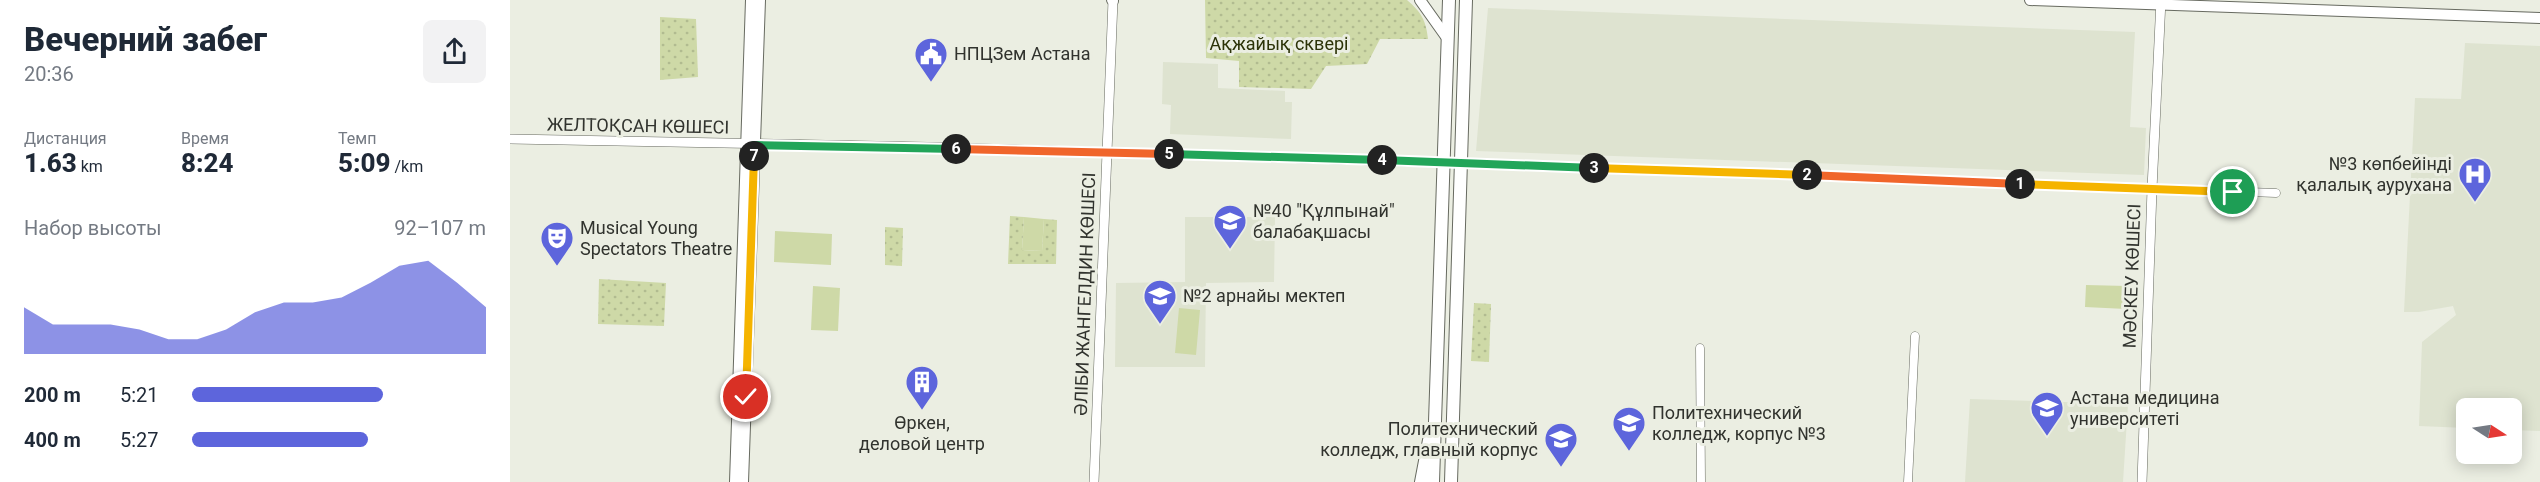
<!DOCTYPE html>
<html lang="ru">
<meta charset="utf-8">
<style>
:root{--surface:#fff;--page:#f2f2f3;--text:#1f2937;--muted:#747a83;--accent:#5d65dc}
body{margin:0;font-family:Roboto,sans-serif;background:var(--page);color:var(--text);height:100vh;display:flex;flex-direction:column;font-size:22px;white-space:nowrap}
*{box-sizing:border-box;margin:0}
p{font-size:20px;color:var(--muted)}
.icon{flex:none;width:33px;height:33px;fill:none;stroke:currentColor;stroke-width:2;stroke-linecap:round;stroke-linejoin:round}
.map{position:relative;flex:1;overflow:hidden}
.side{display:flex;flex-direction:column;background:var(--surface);width:510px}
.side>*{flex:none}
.needle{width:39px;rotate:102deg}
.fabs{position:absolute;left:1946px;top:398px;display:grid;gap:12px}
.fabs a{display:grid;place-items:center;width:66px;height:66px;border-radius:9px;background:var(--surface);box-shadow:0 3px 15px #0003;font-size:30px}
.pin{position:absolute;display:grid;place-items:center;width:51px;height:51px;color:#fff;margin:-26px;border:3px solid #fff;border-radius:50%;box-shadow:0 2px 6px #0007}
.km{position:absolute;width:30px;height:30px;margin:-15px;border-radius:50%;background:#222;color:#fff;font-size:16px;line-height:30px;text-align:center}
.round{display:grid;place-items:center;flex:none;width:63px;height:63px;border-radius:9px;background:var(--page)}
.headline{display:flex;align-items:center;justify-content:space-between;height:102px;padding:0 24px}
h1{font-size:33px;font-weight:800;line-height:45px}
.figures{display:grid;grid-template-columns:repeat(3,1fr);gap:9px;height:102px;padding:6px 24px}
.figures div{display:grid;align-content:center}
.figures b{font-size:26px;font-weight:800}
.figures small{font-size:16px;font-weight:400}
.figures p{font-size:16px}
.chart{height:168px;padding:12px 24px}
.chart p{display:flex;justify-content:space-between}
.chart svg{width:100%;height:108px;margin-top:6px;fill:var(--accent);opacity:.7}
ul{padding:0 24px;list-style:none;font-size:20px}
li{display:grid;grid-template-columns:96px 72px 1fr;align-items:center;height:45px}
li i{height:15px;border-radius:8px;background:var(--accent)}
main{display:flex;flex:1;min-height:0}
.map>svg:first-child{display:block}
.built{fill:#dee3d0}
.grass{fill:#ced9a7}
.park{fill:url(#park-dots)}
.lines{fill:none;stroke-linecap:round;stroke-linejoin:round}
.minor-casing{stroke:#676a60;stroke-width:9}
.tertiary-casing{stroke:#676a60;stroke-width:10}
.secondary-casing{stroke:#676a60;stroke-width:12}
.primary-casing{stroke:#676a60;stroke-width:14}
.minor{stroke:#fff;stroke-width:8}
.tertiary{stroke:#fff;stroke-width:9}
.secondary{stroke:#fff;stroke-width:10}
.primary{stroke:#fff;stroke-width:12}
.split-1-casing{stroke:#fff;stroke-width:12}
.split-2-casing{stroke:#fff;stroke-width:12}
.split-3-casing{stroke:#fff;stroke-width:12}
.split-4-casing{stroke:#fff;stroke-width:12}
.split-5-casing{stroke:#fff;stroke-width:12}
.split-6-casing{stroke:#fff;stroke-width:12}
.split-7-casing{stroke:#fff;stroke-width:12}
.split-8-casing{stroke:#fff;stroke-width:12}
.split-1{stroke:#f5b400;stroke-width:8}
.split-2{stroke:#f0652b;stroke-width:8}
.split-3{stroke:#f5b400;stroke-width:8}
.split-4{stroke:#22a559;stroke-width:8}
.split-5{stroke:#22a559;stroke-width:8}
.split-6{stroke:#f0652b;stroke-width:8}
.split-7{stroke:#22a559;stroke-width:8}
.split-8{stroke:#f5b400;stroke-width:8}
.labels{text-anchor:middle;stroke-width:6;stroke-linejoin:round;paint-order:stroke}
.park-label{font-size:18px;fill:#2c3308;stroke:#ebeee2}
.poi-label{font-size:18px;fill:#31332e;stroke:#ebeee2;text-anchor:start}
.street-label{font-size:18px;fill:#31332e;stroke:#ebeee2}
</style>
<main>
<section class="side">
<div class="headline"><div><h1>Вечерний забег</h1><p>20:36</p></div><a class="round"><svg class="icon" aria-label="share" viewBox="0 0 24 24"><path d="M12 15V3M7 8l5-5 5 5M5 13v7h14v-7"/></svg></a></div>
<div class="figures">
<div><p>Дистанция</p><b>1.63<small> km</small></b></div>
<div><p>Время</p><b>8:24</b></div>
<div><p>Темп</p><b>5:09<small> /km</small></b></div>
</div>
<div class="chart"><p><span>Набор высоты</span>92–107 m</p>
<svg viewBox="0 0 160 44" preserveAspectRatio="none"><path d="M0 44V25L10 32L20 32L30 32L40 34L50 38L60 38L70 34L80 27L90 23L100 23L110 21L120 15L130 8L140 6L150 15L160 25V44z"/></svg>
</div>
<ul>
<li><b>200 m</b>5:21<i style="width:65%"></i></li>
<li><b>400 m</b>5:27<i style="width:60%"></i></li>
</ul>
</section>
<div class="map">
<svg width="2030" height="482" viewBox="0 0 2030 482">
<defs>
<pattern id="park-dots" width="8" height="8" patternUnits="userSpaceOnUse" patternTransform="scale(1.5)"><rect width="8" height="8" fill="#ced9a7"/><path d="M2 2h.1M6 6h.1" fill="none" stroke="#b1bb90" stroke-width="1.8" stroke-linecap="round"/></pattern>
</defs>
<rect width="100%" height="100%" fill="#ebeee2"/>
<path class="built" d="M978,8L1625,32L1620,127L1636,128L1634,175L966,151Z
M1955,43L2030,46V431L2001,430V408H1956V428L1909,426L1912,342L1946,315L1943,306L1909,312H1894L1905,98L1951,99Z
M653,62L708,64V88L775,91V102H782L781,139L660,134L661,105L652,104Z
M675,217H765L764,282L696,283L695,367H605L606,283L675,282Z
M1460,399L1618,404L1613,482H1455Z"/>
<path class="grass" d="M514,217L534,219L532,251L512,250Z
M265,231L322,234L321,265L264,262Z
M1576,285L1617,286L1616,309L1575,307Z
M303,286L330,288L328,331L301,330Z
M669,308L690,310L686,355L665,353Z"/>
<path class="park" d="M695,0H897C911,12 916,20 918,39H870L857,64L816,66L801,89L729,87V61L696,58Z
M150,17L186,19L188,77L150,80Z
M500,216L514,217L512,250L532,251L534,219L547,220L546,264H498Z
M375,227L393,228L392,266L375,265Z
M89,279L156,283L154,326L88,324Z
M964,303L981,304L979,362L961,361Z"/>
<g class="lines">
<g class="minor-casing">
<path id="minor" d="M951,163L1766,193
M1190,348L1191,482
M1398,482L1405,336"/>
</g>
<g class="tertiary-casing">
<path id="tertiary" d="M0,139L417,147L951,163
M584,482L603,0
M1632,482L1642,189L1651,0"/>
</g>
<g class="secondary-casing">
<path id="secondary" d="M602,0L603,1
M910,0L937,38
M1520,0L2030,18
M225,482L241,0
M233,482L250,0"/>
</g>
<g class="primary-casing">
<path id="primary" d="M911,482L919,440
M923,482L939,0
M941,482L956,0"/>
</g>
<use href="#minor" class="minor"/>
<use href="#tertiary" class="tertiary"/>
<use href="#secondary" class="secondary"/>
<use href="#primary" class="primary"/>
</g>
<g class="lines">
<g class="split-1-casing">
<path id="split-1" d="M1510,184L1723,192"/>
</g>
<g class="split-2-casing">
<path id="split-2" d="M1297,175L1510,184"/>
</g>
<g class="split-3-casing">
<path id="split-3" d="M1084,168L1297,175"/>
</g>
<g class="split-4-casing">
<path id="split-4" d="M872,160L1084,168"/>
</g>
<g class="split-5-casing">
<path id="split-5" d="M659,154L872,160"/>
</g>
<g class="split-6-casing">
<path id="split-6" d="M446,149L659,154"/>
</g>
<g class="split-7-casing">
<path id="split-7" d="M244,156V145L446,149"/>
</g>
<g class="split-8-casing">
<path id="split-8" d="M236,397L244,156"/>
</g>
<use href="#split-1" class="split-1"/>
<use href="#split-2" class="split-2"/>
<use href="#split-3" class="split-3"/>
<use href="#split-4" class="split-4"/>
<use href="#split-5" class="split-5"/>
<use href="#split-6" class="split-6"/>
<use href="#split-7" class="split-7"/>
<use href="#split-8" class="split-8"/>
</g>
<defs>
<g id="civic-pin" transform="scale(1.725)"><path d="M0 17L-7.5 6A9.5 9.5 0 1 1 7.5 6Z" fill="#5d65dc" stroke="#ebeee2"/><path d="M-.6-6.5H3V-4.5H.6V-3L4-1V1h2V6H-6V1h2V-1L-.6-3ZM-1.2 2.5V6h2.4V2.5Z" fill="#fff"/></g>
<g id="hospital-pin" transform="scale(1.725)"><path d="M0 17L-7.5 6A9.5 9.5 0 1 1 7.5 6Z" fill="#5d65dc" stroke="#ebeee2"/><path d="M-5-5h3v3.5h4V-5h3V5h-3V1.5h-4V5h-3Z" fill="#fff"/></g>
<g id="school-pin" transform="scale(1.725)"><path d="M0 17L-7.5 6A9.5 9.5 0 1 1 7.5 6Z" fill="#5d65dc" stroke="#ebeee2"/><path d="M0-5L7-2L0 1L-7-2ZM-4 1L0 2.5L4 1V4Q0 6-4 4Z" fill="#fff"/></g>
<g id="theatre-pin" transform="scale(1.725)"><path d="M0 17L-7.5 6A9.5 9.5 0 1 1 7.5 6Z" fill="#5d65dc" stroke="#ebeee2"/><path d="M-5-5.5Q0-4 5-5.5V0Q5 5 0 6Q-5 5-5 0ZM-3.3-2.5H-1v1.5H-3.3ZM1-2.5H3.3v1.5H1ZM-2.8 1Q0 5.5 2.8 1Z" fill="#fff"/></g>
<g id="building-pin" transform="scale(1.725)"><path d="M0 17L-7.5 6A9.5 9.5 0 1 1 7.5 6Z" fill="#5d65dc" stroke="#ebeee2"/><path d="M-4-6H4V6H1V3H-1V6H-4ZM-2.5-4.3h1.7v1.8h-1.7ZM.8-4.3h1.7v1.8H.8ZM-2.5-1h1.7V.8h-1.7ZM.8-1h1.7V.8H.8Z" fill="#fff"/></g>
<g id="university-pin" transform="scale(1.725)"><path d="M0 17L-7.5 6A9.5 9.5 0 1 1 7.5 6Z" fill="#5d65dc" stroke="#ebeee2"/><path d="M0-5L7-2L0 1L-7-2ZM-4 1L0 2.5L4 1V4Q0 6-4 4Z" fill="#fff"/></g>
</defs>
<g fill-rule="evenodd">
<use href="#civic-pin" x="421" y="54"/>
<use href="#hospital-pin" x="1965" y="174"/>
<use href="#school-pin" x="720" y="221"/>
<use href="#theatre-pin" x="47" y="238"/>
<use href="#school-pin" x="650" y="296"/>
<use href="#building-pin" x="412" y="382"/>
<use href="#university-pin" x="1537" y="408"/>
<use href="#university-pin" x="1119" y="423"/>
<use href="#university-pin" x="1051" y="439"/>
</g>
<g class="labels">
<g class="park-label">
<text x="769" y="50">Ақжайық сквері</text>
</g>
<g class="poi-label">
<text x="444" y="60">НПЦЗем Астана</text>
<text x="1942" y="170" text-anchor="end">№3 көпбейінді<tspan x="1942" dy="21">қалалық аурухана</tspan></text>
<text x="743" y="217">№40 "Құлпынай"<tspan x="743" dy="21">балабақшасы</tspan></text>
<text x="70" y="234">Musical Young<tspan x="70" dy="21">Spectators Theatre</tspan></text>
<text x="673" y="302">№2 арнайы мектеп</text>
<text x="1560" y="404">Астана медицина<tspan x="1560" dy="21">университеті</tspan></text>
<text x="1142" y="419">Политехнический<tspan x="1142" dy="21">колледж, корпус №3</tspan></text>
<text x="412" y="429" text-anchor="middle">Өркен,<tspan x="412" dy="21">деловой центр</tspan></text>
<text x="1028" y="435" text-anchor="end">Политехнический<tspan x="1028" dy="21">колледж, главный корпус</tspan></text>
</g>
<g class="street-label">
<text transform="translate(128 126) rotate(1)" y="6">ЖЕЛТОҚСАН КӨШЕСІ</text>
<text transform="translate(1622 276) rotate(-88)" y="6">МӘСКЕУ КӨШЕСІ</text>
<text transform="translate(575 294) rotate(-88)" y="6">ӘЛІБИ ЖАНГЕЛДИН КӨШЕСІ</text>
</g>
</g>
</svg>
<div class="fabs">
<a><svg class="needle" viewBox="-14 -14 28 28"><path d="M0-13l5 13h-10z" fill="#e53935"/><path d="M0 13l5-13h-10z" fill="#747a83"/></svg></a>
</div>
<div class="pin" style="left:1723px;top:192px;background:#1e9e55"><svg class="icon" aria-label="arrive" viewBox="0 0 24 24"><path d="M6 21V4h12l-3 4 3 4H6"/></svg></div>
<div class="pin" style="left:236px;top:397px;background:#d93025"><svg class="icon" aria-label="check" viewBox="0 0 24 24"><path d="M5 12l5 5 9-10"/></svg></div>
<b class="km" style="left:1510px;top:184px">1</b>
<b class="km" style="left:1297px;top:175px">2</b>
<b class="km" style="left:1084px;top:168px">3</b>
<b class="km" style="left:872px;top:160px">4</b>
<b class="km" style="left:659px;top:154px">5</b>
<b class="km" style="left:446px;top:149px">6</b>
<b class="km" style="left:244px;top:156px">7</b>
</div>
</main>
